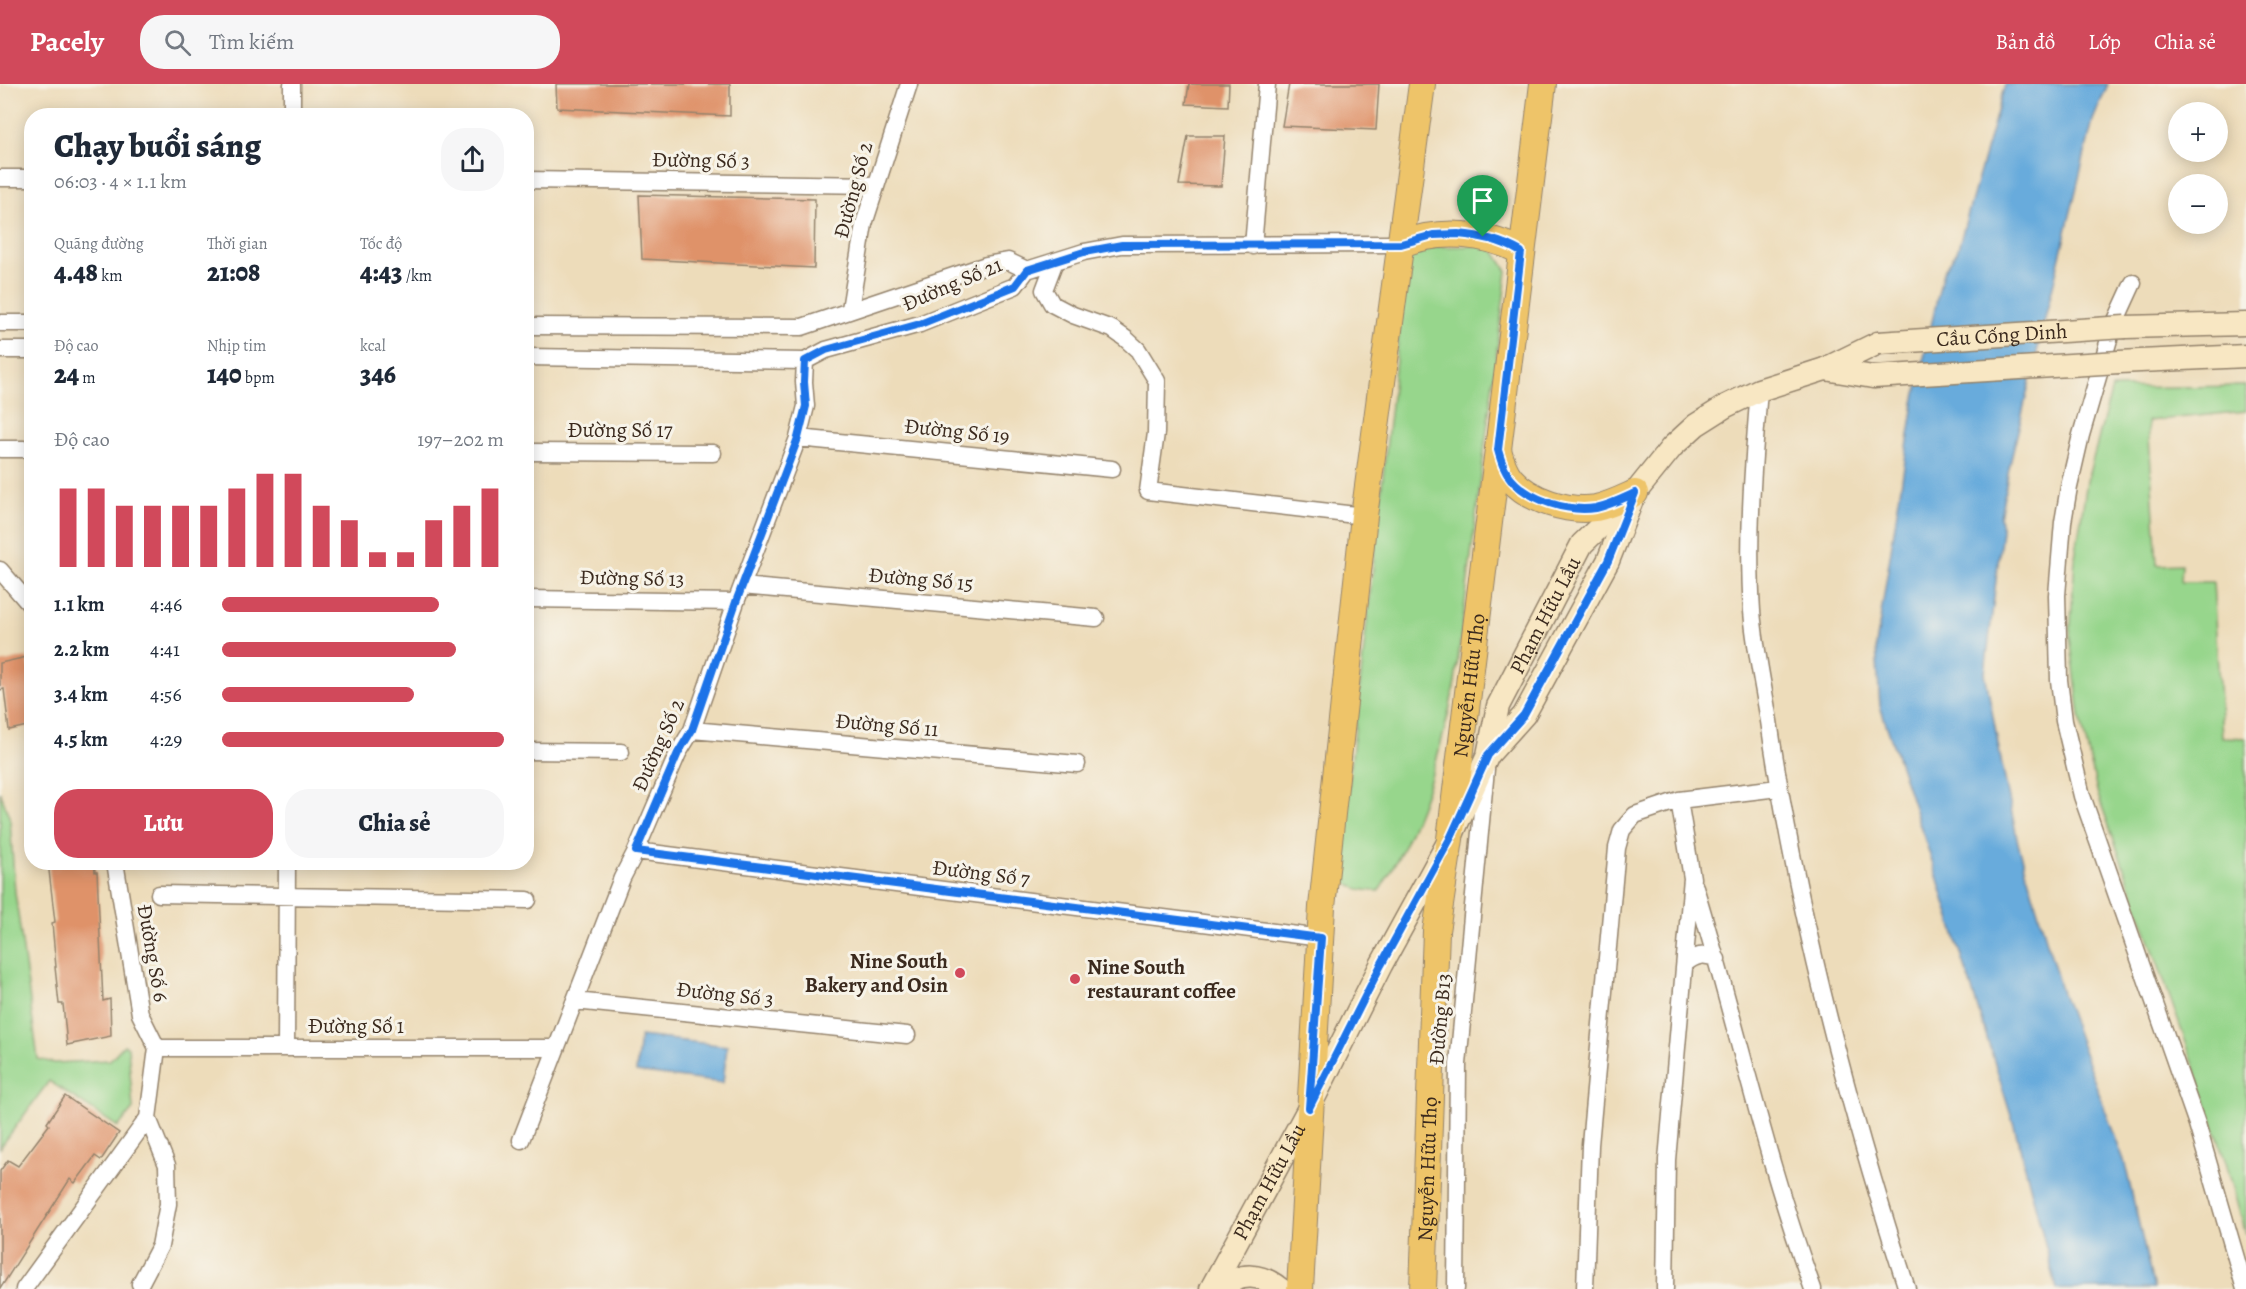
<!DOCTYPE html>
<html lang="vi">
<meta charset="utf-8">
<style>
:root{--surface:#fff;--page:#f6f6f7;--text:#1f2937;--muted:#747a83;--accent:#d1495b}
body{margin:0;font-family:Alegreya,serif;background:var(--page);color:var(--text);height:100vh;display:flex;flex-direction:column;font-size:22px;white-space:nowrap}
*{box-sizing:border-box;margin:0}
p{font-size:20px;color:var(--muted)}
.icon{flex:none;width:33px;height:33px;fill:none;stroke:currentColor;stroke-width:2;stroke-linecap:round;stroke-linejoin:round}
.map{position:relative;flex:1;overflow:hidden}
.panel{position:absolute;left:24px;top:24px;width:510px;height:762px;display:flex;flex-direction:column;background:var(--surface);border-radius:24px;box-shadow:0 3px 15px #0003}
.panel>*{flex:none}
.tools{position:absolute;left:2168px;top:18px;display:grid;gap:12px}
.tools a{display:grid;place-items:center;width:60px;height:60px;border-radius:50%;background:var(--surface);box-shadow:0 3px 15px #0003;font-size:30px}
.pin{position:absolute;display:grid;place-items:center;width:51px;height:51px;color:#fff;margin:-62px -26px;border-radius:50% 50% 50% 0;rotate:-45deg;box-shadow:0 0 6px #0007}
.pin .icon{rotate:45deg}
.round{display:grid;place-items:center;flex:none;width:63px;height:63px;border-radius:24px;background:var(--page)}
.overview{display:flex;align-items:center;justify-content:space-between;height:102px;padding:0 30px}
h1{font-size:33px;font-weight:800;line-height:45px}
.stats{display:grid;grid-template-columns:repeat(3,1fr);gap:9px;height:102px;padding:6px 30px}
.stats div{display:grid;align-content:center}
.stats b{font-size:26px;font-weight:800}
.stats small{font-size:16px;font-weight:400}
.stats p{font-size:16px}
.chart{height:168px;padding:12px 30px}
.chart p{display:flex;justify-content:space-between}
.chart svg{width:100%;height:108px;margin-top:6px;stroke:var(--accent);stroke-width:6}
.primary-button{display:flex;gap:12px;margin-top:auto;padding:12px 30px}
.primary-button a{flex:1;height:69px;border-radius:24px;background:var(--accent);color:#fff;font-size:24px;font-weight:800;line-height:69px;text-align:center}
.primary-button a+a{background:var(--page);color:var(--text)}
ul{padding:0 30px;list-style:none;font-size:20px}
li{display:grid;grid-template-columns:96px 72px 1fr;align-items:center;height:45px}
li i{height:15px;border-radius:8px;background:var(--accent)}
header{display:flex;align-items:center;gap:36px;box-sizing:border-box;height:84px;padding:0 30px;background:var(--accent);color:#fff}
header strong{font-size:28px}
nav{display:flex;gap:33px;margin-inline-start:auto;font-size:21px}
.search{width:420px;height:54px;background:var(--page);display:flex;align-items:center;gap:15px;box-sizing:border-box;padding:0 21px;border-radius:24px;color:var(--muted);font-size:22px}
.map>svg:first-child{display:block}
.green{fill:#97d68c;stroke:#698055;stroke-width:1.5}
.water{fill:#67abdc;stroke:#516a7d;stroke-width:1.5}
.building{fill:#df9269}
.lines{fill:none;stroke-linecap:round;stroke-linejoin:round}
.minor-casing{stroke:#94836c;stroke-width:19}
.secondary-casing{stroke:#94836c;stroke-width:25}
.primary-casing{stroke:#94836c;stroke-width:28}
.minor{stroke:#fff;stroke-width:16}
.secondary{stroke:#f8e7c3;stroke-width:22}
.primary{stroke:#eec469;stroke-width:26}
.secondary-bridge-casing{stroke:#94836c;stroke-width:25;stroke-linecap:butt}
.secondary-bridge{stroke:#f8e7c3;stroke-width:22}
.route-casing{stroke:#fff;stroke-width:12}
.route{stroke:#1a73e8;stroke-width:8}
.poi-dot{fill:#d1495b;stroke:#f7f3e8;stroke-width:2}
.labels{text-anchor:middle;stroke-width:6;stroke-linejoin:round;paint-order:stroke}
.street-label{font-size:21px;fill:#3b2a1e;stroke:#f7f3e8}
.poi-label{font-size:21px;font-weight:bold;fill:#3b2a1e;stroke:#f7f3e8;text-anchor:end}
</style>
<header>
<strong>Pacely</strong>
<div class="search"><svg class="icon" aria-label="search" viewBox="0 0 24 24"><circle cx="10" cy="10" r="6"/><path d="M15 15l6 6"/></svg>Tìm kiếm</div>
<nav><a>Bản đồ</a><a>Lớp</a><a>Chia sẻ</a></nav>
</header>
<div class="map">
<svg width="2246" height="1205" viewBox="0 0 2246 1205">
<rect width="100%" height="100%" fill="#f7f3e8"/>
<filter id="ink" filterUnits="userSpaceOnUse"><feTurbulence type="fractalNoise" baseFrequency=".0167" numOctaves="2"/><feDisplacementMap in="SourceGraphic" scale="12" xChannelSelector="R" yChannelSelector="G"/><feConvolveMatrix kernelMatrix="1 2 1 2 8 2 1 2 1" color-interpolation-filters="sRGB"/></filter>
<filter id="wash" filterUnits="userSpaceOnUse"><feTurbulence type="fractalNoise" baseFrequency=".008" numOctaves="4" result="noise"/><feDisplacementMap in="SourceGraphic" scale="24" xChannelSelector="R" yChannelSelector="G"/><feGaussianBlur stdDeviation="1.35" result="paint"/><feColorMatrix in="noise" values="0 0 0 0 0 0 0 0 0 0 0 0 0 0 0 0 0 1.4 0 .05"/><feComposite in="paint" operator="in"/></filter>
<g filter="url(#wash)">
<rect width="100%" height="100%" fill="#eddcba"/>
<path class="green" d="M1484,162L1495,168L1507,187L1455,598C1441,670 1419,745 1379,807C1362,807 1349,805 1339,790L1407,176L1421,163Z
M2246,302V327L2148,337L2157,481L2182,480L2181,498H2213L2222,653L2246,654V1151L2227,1082L2196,987L2098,711L2080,632L2070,553L2075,473L2087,397L2112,304Z
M0,708L10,735L15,808L38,975L54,979L110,976L124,961L128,963L133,1025L118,1043L49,997L0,1064Z"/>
<path class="water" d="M2005,0H2108L2093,36L2009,384L2000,433L2002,446L1985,589L2000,671L2018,759L2062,909L2125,1080L2154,1205H2057L2016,1048L1937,792L1880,622L1876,562L1914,319L1943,188L1957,168Z
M640,952L727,962L723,999L636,988Z"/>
<g id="blocks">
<path class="building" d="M556,0H730V32L557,24Z
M1189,0H1229L1228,22L1186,20Z
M1289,0H1379L1376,46L1282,42Z
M1188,52H1225L1221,102L1179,101Z
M639,111L815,115L814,184L642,175Z
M27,573L32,592V641L9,646L4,605L0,606V579Z
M48,778H94L95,788H97L103,917L110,915L111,952L67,961L63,920H59L55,883H56L52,839L55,838Z
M65,1012L119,1049L101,1076L95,1072L75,1099L70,1095L0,1205V1087L8,1076L18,1082L49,1041L47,1039Z"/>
</g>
</g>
<g filter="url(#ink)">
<use href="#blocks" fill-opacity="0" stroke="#94836c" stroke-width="1.5"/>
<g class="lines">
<g class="minor-casing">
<path id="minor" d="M292,32V0
M0,94H32
M526,96L875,101
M1253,162L1267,0
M1055,177L1044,206L1052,220L1073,231L1112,245L1126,255L1138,266L1157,297L1156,349L1148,407L1364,432
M1027,186L1084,168L1122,161L1401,160
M2133,199L2112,245L2081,351L2069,403L2063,438L2057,511L2059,596L2064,637L2082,712L2197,1040L2245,1205
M850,225L864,140L909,0
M0,239H32
M526,242L802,243L986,181L1008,177L1027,186
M0,266H32
M526,273L805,277L826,266L920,240L1015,202L1027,186
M1759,306C1753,379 1747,453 1752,527C1755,564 1763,600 1769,637C1797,830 1847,1019 1907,1205
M798,354L1112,385
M0,365H32
M526,368L713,369
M0,486L32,523
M742,502L1096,534
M526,515L736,518
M692,646L1077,680
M526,667L621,668
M636,767L1321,854
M115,778L140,930L157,964
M1695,803C1736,937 1765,1074 1813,1205
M159,810L528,816
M1685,880C1695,871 1704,869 1717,875
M575,917L907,951
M157,964H555
M286,964L287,778
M521,1056L622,794L636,767L678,669L692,646L736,518L798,354L806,322L804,298L805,277
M140,1200L160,1162L168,1120L167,1081L148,1034
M24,1205L148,1034L157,964
M1456,1205L1458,980L1486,685
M1585,1205L1590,1061L1617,764L1622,746L1635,731L1679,716L1778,704
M1665,1205L1667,1076L1692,794L1679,716"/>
</g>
<g class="secondary-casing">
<g id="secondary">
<path d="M2125,243L2246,240"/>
<path d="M2119,278L2246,272"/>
<path d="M1825,285L1873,293"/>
<path d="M1489,670L1524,631L1608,477L1632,416"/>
<path id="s1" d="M1211,1205L1309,1024L1381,881L1450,755L1488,671L1498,622L1582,460L1635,409L1672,363L1696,341L1726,322L1759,306L1825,285L1878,259"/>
<path d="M1222,1205C1240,1187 1262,1190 1280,1205"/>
</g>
</g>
<g class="primary-casing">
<g id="primary">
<path d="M1401,160C1440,145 1485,148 1522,168"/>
<path d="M1498,366C1501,377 1504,387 1511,395C1530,417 1568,428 1596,424C1610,421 1622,415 1635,409"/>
<path d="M1300,1205L1322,823L1364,432L1422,0"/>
<path id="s2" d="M1423,1205L1436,847L1450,755L1543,0"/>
</g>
</g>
<use href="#minor" class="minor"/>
<use href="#secondary" class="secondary"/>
<use href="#primary" class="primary"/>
<g class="secondary-bridge-casing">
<g id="secondary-bridge">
<path id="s3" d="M1878,259L2125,243"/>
<path d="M1873,293L2119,278"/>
</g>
</g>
<use href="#secondary-bridge" class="secondary-bridge"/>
</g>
</g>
<g class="lines" filter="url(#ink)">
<g class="route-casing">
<path id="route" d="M1458,150C1481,152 1501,156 1521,168L1498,366C1501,377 1504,387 1511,395C1530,417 1568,428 1596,424C1610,421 1622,415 1635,409L1608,477L1524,631L1488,671L1450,755L1381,881L1309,1024L1321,854L636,767L678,669L692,646L736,518L798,354L806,322L804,298L805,277L826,266L920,240L1015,202L1027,186L1084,168L1122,161L1401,160L1433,151Z"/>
</g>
<use href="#route" class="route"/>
</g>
<g class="poi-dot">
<circle cx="960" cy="889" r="6"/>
<circle cx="1075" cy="895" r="6"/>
</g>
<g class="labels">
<g class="street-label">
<text transform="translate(701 76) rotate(1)" y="7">Đường Số 3</text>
<text transform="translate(853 106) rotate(-75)" y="7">Đường Số 2</text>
<text transform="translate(952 200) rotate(-23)" y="7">Đường Số 21</text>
<text dy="7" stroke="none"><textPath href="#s3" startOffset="124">Cầu Cống Dinh</textPath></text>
<text x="620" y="353">Đường Số 17</text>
<text transform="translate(957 347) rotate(6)" y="7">Đường Số 19</text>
<text transform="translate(632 494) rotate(1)" y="7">Đường Số 13</text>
<text transform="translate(921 495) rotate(5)" y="7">Đường Số 15</text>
<text dy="7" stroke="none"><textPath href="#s1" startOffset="754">Phạm Hữu Lầu</textPath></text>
<text dy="7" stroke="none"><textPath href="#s2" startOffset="606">Nguyễn Hữu Thọ</textPath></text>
<text transform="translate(887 641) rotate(5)" y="7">Đường Số 11</text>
<text transform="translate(658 661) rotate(-66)" y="7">Đường Số 2</text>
<text transform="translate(981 789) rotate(7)" y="7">Đường Số 7</text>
<text transform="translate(153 869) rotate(80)" y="7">Đường Số 6</text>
<text transform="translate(725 910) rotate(6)" y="7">Đường Số 3</text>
<text transform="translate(1440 935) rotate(-85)" y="7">Đường B13</text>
<text x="356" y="949">Đường Số 1</text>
<text dy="7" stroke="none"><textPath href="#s2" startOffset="120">Nguyễn Hữu Thọ</textPath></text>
<text dy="7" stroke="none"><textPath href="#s1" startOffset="122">Phạm Hữu Lầu</textPath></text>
</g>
<g class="poi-label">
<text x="948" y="884">Nine South<tspan x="948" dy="24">Bakery and Osin</tspan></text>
<text x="1087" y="890" text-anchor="start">Nine South<tspan x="1087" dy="24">restaurant coffee</tspan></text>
</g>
</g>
</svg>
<div class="tools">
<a>+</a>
<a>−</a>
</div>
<div class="pin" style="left:1483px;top:153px;background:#1e9e55"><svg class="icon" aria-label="arrive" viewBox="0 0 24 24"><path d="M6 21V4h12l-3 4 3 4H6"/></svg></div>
<section class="panel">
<div class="overview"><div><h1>Chạy buổi sáng</h1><p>06:03 · 4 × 1.1 km</p></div><a class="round"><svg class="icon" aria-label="share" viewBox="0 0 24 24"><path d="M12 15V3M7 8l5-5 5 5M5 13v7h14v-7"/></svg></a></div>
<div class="stats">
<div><p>Quãng đường</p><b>4.48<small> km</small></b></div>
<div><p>Thời gian</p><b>21:08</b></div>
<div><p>Tốc độ</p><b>4:43<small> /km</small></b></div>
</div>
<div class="stats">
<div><p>Độ cao</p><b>24<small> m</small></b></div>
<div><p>Nhịp tim</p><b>140<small> bpm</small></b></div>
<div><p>kcal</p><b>346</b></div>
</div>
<div class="chart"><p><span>Độ cao</span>197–202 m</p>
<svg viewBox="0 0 160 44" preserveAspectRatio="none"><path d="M5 44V12M15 44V12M25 44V19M35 44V19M45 44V19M55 44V19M65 44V12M75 44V6M85 44V6M95 44V19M105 44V25M115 44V38M125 44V38M135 44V25M145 44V19M155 44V12"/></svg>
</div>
<ul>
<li><b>1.1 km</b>4:46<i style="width:77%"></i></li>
<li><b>2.2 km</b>4:41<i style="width:83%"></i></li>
<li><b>3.4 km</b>4:56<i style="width:68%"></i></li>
<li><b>4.5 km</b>4:29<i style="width:100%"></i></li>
</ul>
<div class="primary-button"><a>Lưu</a><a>Chia sẻ</a></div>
</section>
</div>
